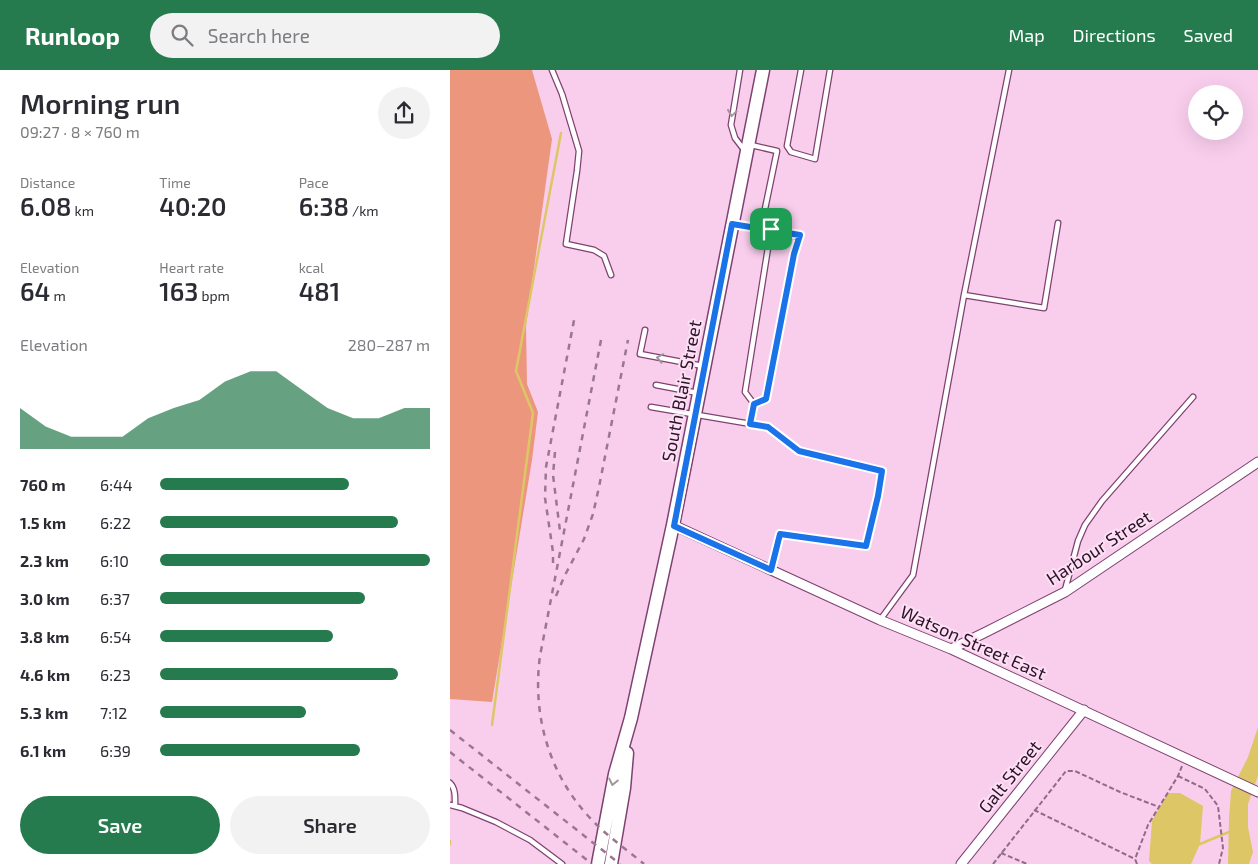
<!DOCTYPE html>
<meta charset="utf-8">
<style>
:root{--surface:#fff;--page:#f2f2f3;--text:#2b2b33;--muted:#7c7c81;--accent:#267b4e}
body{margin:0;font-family:"Exo 2",sans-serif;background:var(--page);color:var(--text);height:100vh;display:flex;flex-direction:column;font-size:19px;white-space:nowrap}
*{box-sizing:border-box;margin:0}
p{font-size:16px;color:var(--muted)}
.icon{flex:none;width:28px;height:28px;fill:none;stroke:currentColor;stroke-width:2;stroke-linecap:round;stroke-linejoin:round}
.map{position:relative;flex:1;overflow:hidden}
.side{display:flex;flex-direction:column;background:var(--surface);width:450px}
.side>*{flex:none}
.tools{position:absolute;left:738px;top:15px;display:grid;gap:10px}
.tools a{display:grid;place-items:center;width:55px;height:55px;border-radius:50%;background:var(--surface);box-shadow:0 5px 20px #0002;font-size:25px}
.pin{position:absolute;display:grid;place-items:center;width:42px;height:42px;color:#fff;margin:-21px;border-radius:10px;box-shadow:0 2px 8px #0006}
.round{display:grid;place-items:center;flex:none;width:52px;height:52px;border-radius:26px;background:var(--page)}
.overview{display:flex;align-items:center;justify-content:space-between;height:85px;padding:0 20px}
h1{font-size:28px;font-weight:600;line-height:38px}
.figures{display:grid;grid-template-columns:repeat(3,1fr);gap:8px;height:85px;padding:5px 20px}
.figures div{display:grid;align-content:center}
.figures b{font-size:25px;font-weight:600}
.figures small{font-size:14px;font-weight:400}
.figures p{font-size:14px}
.chart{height:140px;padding:10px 20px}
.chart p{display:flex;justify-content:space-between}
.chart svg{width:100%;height:90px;margin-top:5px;fill:var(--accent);opacity:.7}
.cta{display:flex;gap:10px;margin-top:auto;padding:10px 20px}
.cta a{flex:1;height:58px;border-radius:30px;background:var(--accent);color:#fff;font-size:20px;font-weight:600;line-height:58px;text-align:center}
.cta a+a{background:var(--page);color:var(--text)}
ul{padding:0 20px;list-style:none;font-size:16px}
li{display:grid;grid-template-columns:80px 60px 1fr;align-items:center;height:38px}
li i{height:12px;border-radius:6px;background:var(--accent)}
header{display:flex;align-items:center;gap:30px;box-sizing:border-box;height:70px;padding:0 25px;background:var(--accent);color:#fff}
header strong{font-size:24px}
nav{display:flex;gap:28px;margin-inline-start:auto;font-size:18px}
.search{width:350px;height:45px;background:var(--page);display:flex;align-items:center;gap:12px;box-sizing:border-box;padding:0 18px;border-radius:28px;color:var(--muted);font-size:19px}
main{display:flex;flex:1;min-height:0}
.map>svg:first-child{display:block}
.green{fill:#ec967e}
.water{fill:#ddc666}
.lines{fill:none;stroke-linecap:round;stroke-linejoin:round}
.stream{stroke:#ddc666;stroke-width:2.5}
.lane-casing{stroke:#7e4270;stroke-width:7}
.street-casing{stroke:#7e4270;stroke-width:11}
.secondary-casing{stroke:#7e4270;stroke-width:15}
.path{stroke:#8e6c86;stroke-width:2;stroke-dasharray:5 2.5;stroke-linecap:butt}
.lane{stroke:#fff;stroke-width:4.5}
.street{stroke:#fff;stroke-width:9}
.secondary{stroke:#fff;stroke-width:12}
.rail{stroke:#9a7790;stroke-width:2.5;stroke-dasharray:6 6;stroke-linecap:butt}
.oneway{stroke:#a0959e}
.route-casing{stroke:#fff;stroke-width:10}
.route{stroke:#1a73e8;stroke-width:6}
.labels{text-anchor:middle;stroke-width:4;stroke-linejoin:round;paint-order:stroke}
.street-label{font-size:18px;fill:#2d1327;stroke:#fde0f5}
</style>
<header>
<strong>Runloop</strong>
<div class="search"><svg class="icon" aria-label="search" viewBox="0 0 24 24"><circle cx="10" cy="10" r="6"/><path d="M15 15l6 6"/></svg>Search here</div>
<nav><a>Map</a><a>Directions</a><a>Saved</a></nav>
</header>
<main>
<section class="side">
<div class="overview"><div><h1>Morning run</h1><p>09:27 · 8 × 760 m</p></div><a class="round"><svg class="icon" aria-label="share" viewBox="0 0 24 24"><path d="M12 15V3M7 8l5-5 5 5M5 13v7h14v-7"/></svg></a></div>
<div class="figures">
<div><p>Distance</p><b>6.08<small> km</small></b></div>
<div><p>Time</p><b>40:20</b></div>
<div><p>Pace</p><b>6:38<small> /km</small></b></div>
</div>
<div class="figures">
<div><p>Elevation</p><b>64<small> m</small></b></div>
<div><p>Heart rate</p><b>163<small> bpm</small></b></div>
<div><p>kcal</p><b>481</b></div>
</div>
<div class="chart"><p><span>Elevation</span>280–287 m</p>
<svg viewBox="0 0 160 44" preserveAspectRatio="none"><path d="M0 44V24L10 33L20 38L30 38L40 38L50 29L60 24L70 20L80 11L90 6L100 6L110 15L120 24L130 29L140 29L150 24L160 24V44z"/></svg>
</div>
<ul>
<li><b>760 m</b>6:44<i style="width:70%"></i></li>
<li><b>1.5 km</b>6:22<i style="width:88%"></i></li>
<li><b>2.3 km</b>6:10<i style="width:100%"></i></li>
<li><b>3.0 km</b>6:37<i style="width:76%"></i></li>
<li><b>3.8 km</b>6:54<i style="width:64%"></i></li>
<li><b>4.6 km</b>6:23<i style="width:88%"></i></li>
<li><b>5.3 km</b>7:12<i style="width:54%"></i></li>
<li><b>6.1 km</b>6:39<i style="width:74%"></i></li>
</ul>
<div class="cta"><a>Save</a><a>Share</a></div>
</section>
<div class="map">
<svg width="808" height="794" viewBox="0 0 808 794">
<rect width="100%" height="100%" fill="#f9ceed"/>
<path class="green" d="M0,0H82L102,69L76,256L77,314L88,342L82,390L42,632L0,629Z"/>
<path class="water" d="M808,657V706L798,734V757L803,782L799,794H778L779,749L781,721L798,687Z
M718,723H730L753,736L750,774L741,794H702L699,791L702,751Z"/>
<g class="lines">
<path class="stream" d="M42,655L83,343L66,301L111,63
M0,774V771
M750,774L779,762"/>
<g class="lane-casing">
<path id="lane" d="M102,0L112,24L129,81L127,101L116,174L144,180L154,186L161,205
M290,0L281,55L285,68L295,81
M351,0L337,76L341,82L365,89L380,0
M301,75L327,81L311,158
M283,154L321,159L295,322L304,334L300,354
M514,225L594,238L608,153
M195,260L190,284L253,296
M206,315L248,323
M304,334L316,329L344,184L350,165L321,159
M201,337L318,357L349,381L432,401L428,426L416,476L330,464L321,500
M615,520L628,471L635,455L652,431L743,327
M430,550L463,505L514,225L559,0
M0,713C6,719 5,728 5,736
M0,735L12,738L46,752L80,770L112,794"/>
</g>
<g class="street-casing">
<path id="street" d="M223,455L430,550L501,579L808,722
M501,579L536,562L615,522L808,392
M511,794L634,640"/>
</g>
<g class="secondary-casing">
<path id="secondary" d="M148,794L165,704L181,648L223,455L313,0
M161,794L174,718L177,683"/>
</g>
<path class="path" d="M728,706L755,719L768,736L773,778L769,794
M584,740L685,789
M551,783L577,794
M543,794L616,701H625L670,722L709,737
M687,794L685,789L698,755L728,706L732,696"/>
<use href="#lane" class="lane"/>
<use href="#street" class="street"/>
<use href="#secondary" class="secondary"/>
<path class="rail" d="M151,270L90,586C82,645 99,705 141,749C157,766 176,779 194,794
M105,382L103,405L110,461
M103,493V482L95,428L96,397L125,245
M106,526L114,507L134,469L143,444L149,417L178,270
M0,660L170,794
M0,682L142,794"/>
</g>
<defs><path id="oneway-chevron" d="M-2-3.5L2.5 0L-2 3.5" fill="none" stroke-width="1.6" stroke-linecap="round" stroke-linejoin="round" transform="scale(1.25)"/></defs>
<g class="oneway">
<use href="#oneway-chevron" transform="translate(282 43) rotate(98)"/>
<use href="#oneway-chevron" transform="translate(210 288) rotate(-169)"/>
<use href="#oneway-chevron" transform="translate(163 712) rotate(102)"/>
</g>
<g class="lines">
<g class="route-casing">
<path id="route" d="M282,154L350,165L344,184L316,329L304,334L300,354L318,357L349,381L432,401L428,426L416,476L330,464L321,500L224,456Z"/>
</g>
<use href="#route" class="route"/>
</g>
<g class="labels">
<g class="street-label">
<text transform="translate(232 321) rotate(-79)" y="6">South Blair Street</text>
<text transform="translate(649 478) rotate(-33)" y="6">Harbour Street</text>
<text transform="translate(523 573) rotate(24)" y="6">Watson Street East</text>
<text transform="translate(560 707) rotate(-51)" y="6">Galt Street</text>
</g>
</g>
</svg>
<div class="tools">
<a><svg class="icon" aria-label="locate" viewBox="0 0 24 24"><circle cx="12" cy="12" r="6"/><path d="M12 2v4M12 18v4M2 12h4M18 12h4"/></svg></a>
</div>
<div class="pin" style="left:321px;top:159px;background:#1e9e55"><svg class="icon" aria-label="arrive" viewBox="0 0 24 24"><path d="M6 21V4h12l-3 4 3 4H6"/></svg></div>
</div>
</main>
